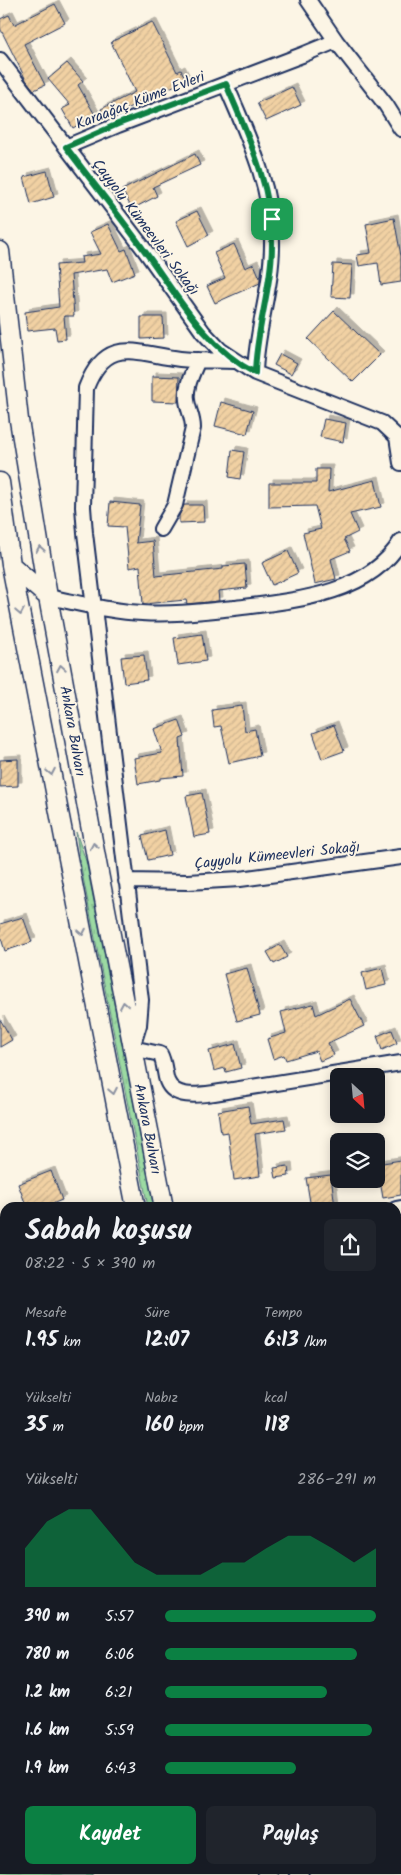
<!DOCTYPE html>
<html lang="tr">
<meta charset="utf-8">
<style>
:root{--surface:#171b24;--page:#20242c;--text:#f1f3f6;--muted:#9ea1a6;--accent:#0b8043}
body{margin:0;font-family:Kalam,sans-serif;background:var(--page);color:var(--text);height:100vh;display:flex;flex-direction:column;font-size:19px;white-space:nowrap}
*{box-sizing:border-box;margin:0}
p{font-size:16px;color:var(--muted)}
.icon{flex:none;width:28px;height:28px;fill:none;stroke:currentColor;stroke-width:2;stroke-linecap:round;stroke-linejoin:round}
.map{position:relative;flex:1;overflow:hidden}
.panel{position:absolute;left:0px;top:1202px;width:401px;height:672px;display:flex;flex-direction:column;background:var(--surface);border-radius:15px 15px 0 0;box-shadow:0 2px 12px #0003}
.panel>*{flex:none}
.needle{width:32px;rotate:154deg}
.tools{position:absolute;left:330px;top:1068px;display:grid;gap:10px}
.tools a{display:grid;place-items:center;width:55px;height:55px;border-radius:8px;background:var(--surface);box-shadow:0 2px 12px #0003;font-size:25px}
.pin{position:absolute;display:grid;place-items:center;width:42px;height:42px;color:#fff;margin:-21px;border-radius:10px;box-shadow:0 2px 8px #0006}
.round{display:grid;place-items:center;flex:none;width:52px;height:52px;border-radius:8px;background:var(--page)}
.summary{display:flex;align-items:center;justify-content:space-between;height:85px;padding:0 25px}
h1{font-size:28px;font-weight:700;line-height:38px}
.stats{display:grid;grid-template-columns:repeat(3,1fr);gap:8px;height:85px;padding:5px 25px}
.stats div{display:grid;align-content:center}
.stats b{font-size:21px;font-weight:700}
.stats small{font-size:14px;font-weight:400}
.stats p{font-size:14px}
.chart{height:140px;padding:10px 25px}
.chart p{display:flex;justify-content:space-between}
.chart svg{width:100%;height:90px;margin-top:5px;fill:var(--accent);opacity:.7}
.button{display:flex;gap:10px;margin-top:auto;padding:10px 25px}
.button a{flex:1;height:58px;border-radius:8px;background:var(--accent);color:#fff;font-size:20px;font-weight:700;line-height:58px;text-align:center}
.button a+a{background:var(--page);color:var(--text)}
ul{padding:0 25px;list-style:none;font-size:16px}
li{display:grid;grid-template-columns:80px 60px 1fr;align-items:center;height:38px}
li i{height:12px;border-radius:6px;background:var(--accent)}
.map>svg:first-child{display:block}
.grass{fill:url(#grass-tufts);stroke:#5c8480}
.building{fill:url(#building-hatch);stroke:#1b2f5e;filter:url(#shadow)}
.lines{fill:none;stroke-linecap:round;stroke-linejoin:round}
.minor-casing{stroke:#1b2f5e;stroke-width:18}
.major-casing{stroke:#1b2f5e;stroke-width:21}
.minor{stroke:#fcf5e5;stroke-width:14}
.major{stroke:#fcf5e5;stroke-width:18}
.oneway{stroke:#8c92a2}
.route-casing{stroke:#fff;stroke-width:10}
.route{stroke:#0b8043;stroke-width:6}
.labels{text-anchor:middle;stroke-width:4;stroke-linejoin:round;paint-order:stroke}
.street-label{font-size:15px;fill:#1b2f5e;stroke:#fcf5e5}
</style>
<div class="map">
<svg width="401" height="1875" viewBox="0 0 401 1875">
<defs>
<pattern id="grass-tufts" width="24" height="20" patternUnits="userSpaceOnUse" patternTransform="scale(1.25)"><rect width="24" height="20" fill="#9cdaa2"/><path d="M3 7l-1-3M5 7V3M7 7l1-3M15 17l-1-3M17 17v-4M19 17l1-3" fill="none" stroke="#86bb8e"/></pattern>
<pattern id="building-hatch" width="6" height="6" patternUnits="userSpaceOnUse" patternTransform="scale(1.25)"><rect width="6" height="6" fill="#f1d1a3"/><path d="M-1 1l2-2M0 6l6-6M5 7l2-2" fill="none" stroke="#ceb48f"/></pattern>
<filter id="shadow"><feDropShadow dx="4" dy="-4" stdDeviation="0" flood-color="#0004"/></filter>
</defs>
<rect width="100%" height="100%" fill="#fcf5e5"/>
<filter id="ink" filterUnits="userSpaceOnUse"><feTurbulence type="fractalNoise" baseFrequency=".02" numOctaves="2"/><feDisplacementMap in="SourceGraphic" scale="10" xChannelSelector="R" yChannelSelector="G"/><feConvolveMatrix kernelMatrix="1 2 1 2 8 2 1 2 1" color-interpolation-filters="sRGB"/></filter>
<g filter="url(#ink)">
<path class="grass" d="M76,832L86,861L154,1207H148L80,862Z
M0,1787L5,1792V1870H92V1875H0Z"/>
<path class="building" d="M55,4L65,23L24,44L45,85L34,90L26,80L0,28V19L9,15L14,25Z
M152,22L177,72L181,70L186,80L105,119L101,109L135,92L111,42Z
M67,63L83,81L78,85L95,115L73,128L62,109L70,105L48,79Z
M292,87L301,105L266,121L257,103Z
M195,154L200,165L153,187L157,196L132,209L122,190Z
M47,171L54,197L31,204L24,177Z
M197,211L209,235L188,246L176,221Z
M394,218L401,256V282L381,285L378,263L359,266L357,255L371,253L366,224Z
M108,224L121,251L126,249L135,273L112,282L107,269L71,275L74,316H64L66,339L57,340L55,328L27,331L25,312L59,307L56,265L82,263L81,257L101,254L90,232Z
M234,244L245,268L254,264L260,278V283L215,303L207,286L225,278L214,253Z
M333,264L352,265L350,298L331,297Z
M334,311L380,355L353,382L308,339Z
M141,317H163L164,338L141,339Z
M280,354L297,363L291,374L274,365Z
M152,376L179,377L178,402L152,401Z
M221,402L253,411L247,434L215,426Z
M324,419L346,423L343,442L320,437Z
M232,450L244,452L240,479L229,477Z
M316,469H329L328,492L375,480L381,507L350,514L358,532L344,539L350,551L331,559L336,579L315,584L303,533L321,529L315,506L269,507V483H316Z
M110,502L140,505L136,543L153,541L156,576L223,569V566L245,564L247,588L218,591L219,601L187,604L186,600L143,604L140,566L129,568L125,527L108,526Z
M184,505H203L204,522L179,523V516Z
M288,551L298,573L272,585L262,563Z
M202,634L206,661L178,665L174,638Z
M144,655L147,680L124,683L121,657Z
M242,706L245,731L255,729L260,756L229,763L221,726L214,727L212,710Z
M179,720L185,737L180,739L183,776L160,778V780L138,784L134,758L162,753L154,729Z
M334,725L344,751L322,759L313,733Z
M18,759V786L0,787V760Z
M202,793L210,834L194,837L186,796Z
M165,830L170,855L148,860L142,836Z
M23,917L32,942L5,951L0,935V924Z
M280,945L287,957L274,964L267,952Z
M247,968L260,1015L237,1021L224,974Z
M382,968L386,985L366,990L362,973Z
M350,999L364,1026L328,1043L334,1055L320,1061L316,1051L286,1060L284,1055L273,1059L267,1039L286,1033L281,1012L313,1004L316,1015Z
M0,1019L12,1040L0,1047Z
M392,1030L397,1043L382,1050L377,1036Z
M235,1044L241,1068L226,1072L225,1068L214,1071L209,1051Z
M248,1106L251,1124L284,1119L286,1129L255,1134L260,1176L234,1180L228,1132L221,1133L218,1111Z
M401,1160V1195L383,1198L377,1164Z
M288,1166L289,1176L276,1178L274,1168Z
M51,1171L62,1200L42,1208H27L18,1184Z
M331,1175L335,1208H311L306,1178Z"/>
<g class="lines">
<g class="minor-casing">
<path id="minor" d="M308,0L336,41L386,105L401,129
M0,60L144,249L203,332L220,350L255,373L382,423L397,437L401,463
M226,85C248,136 273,188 272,245C272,288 256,330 255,373
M66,147L118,125L302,55L336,41
M235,361C216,360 198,361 180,359C136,354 107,334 86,388L83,507L85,533L141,1000L139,1025L132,1048L160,1054C165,1063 164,1072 167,1081C174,1099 199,1095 214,1093L401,1063
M161,529L175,505L193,428C193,417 188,410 187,400C185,387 193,372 198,360
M48,597C79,603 111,612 142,613C173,615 204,611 234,608C291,601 368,596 401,541
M126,881L188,882L240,879L401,857
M396,1209L401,1208
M396,1393H401
M396,1574L401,1573"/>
</g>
<g class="major-casing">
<path id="major" d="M0,251L19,420L48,597L98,868L164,1208
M0,482L11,565L136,1208
M11,565L48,597
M267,1870L268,1875
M298,1870L299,1875"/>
</g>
<use href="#minor" class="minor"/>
<use href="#major" class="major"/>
</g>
<defs><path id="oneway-chevron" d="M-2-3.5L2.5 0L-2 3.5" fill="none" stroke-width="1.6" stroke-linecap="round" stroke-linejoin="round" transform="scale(1.25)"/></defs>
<g class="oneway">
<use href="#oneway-chevron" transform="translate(40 549) rotate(-100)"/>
<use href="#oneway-chevron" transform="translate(20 612) rotate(79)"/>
<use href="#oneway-chevron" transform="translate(61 668) rotate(-100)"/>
<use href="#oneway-chevron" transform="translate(51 772) rotate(79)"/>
<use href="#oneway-chevron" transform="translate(94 846) rotate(-100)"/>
<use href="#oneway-chevron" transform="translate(82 932) rotate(79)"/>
<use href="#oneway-chevron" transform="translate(124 1005) rotate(-100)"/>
<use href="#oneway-chevron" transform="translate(113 1091) rotate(79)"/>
</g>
</g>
<g class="lines" filter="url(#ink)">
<g class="route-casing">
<path id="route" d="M226,84C248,136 273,188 272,245C272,287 256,329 255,373C205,347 177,295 144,250C119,215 92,182 66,147L118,124Z"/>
</g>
<use href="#route" class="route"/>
</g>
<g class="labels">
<g class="street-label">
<text transform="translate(140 100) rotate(-21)" y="5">Karaağaç Küme Evleri</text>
<text transform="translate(146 227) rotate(53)" y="5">Çayyolu Kümeevleri Sokağı</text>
<text transform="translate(73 731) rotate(80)" y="5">Ankara Bulvarı</text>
<text transform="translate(277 855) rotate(-6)" y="5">Çayyolu Kümeevleri Sokağı</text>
<text transform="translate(148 1129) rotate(79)" y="5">Ankara Bulvarı</text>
</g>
</g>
</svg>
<div class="tools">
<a><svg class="needle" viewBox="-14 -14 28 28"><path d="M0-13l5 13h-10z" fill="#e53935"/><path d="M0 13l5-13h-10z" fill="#9ea1a6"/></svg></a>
<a><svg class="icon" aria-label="layers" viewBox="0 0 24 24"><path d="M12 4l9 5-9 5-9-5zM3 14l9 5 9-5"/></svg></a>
</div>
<div class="pin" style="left:272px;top:219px;background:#1e9e55"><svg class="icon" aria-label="arrive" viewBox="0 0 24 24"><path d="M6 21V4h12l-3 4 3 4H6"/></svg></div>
<section class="panel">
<div class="summary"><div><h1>Sabah koşusu</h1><p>08:22 · 5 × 390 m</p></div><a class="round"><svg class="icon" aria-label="share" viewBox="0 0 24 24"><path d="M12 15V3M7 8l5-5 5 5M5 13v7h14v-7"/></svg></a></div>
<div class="stats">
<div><p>Mesafe</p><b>1.95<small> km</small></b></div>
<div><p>Süre</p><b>12:07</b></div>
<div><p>Tempo</p><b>6:13<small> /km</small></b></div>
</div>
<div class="stats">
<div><p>Yükselti</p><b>35<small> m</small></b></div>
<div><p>Nabız</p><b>160<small> bpm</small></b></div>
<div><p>kcal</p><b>118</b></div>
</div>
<div class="chart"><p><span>Yükselti</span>286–291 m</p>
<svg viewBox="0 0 160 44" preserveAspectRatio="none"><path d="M0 44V25L10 12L20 6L30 6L40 19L50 32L60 38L70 38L80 38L90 32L100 32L110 25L120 19L130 19L140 25L150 32L160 25V44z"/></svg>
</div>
<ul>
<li><b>390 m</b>5:57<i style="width:100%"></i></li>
<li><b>780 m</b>6:06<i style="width:91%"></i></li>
<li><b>1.2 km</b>6:21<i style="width:77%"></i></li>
<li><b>1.6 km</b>5:59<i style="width:98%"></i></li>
<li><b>1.9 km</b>6:43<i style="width:62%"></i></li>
</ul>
<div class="button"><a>Kaydet</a><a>Paylaş</a></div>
</section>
</div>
